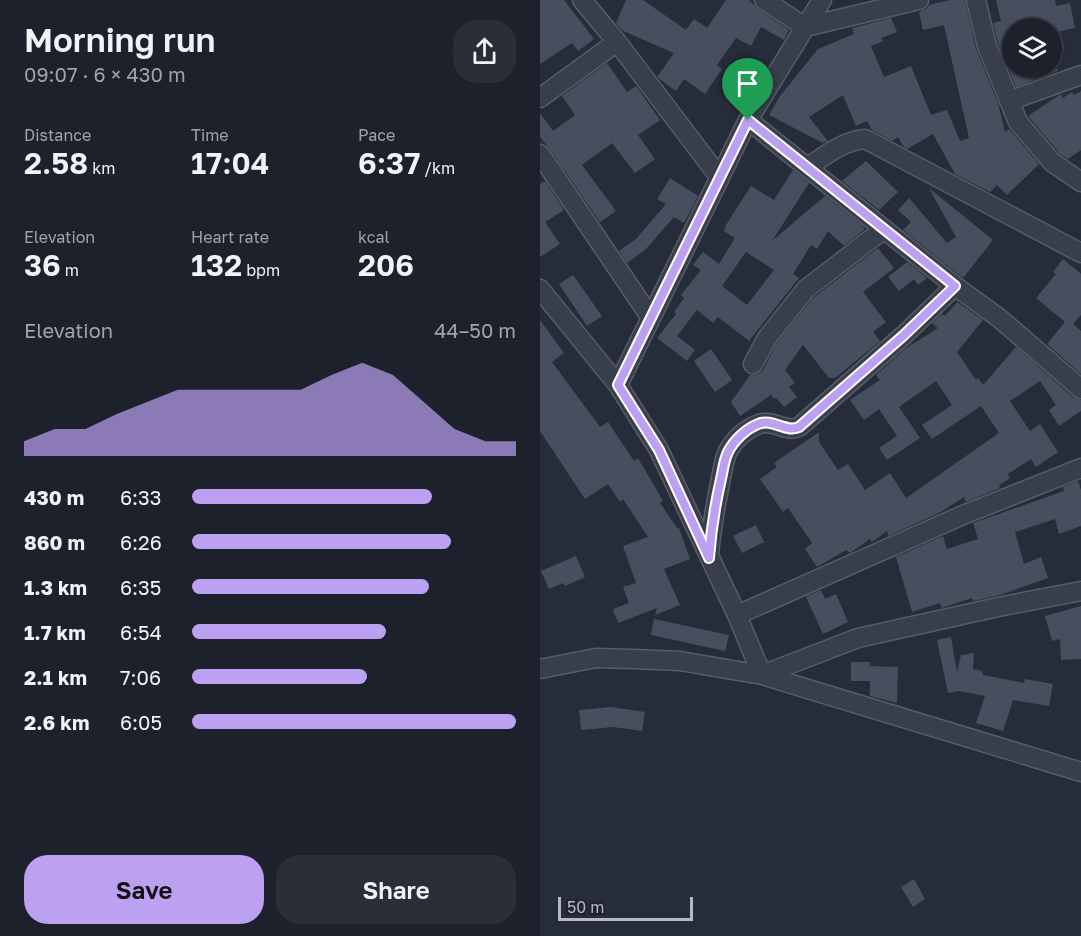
<!DOCTYPE html>
<meta charset="utf-8">
<style>
:root{--surface:#1c212c;--page:#292e38;--text:#f1f3f6;--muted:#a0a3a9;--line:#3a3e48;--accent:#bca0f2}
body{margin:0;font-family:"Golos Text",sans-serif;background:var(--page);color:var(--text);height:100vh;display:flex;flex-direction:column;font-size:22px;white-space:nowrap}
*{box-sizing:border-box;margin:0}
p{font-size:20px;color:var(--muted)}
.icon{flex:none;width:33px;height:33px;fill:none;stroke:currentColor;stroke-width:2;stroke-linecap:round;stroke-linejoin:round}
.map{position:relative;flex:1;overflow:hidden}
.sheet{display:flex;flex-direction:column;background:var(--surface);width:540px}
.sheet>*{flex:none}
.tools{position:absolute;left:462px;top:18px;display:grid;gap:12px}
.tools a{display:grid;place-items:center;width:60px;height:60px;border-radius:50%;background:var(--surface);box-shadow:0 2px 4px #0004,0 0 0 2px var(--line);font-size:30px}
.scale{position:absolute;left:18px;bottom:15px;width:135px;box-sizing:border-box;padding-left:6px;border:3px solid #b5b9c6;border-top:0;font-size:16px;line-height:21px;white-space:nowrap;color:#b5b9c6;-webkit-text-stroke:4px #1f2330;paint-order:stroke}
.pin{position:absolute;display:grid;place-items:center;width:51px;height:51px;color:#fff;margin:-62px -26px;border-radius:50% 50% 50% 0;rotate:-45deg;box-shadow:0 0 6px #0007}
.pin .icon{rotate:45deg}
.round{display:grid;place-items:center;flex:none;width:63px;height:63px;border-radius:24px;background:var(--page)}
.head{display:flex;align-items:center;justify-content:space-between;height:102px;padding:0 24px}
h1{font-size:33px;font-weight:600;line-height:45px}
.figures{display:grid;grid-template-columns:repeat(3,1fr);gap:9px;height:102px;padding:6px 24px}
.figures div{display:grid;align-content:center}
.figures b{font-size:30px;font-weight:600}
.figures small{font-size:16px;font-weight:400}
.figures p{font-size:16px}
.chart{height:168px;padding:12px 24px}
.chart p{display:flex;justify-content:space-between}
.chart svg{width:100%;height:108px;margin-top:6px;fill:var(--accent);opacity:.7}
.cta{display:flex;gap:12px;margin-top:auto;padding:12px 24px}
.cta a{flex:1;height:69px;border-radius:24px;background:var(--accent);color:#111;font-size:24px;font-weight:600;line-height:69px;text-align:center}
.cta a+a{background:var(--page);color:var(--text)}
ul{padding:0 24px;list-style:none;font-size:20px}
li{display:grid;grid-template-columns:96px 72px 1fr;align-items:center;height:45px}
li i{height:15px;border-radius:8px;background:var(--accent)}
main{display:flex;flex:1;min-height:0}
.map>svg:first-child{display:block}
.building{fill:#474f5e;fill-rule:evenodd}
.lines{fill:none;stroke-linecap:round;stroke-linejoin:round}
.minor-casing{stroke:#575c69;stroke-width:21}
.minor{stroke:#393e4b;stroke-width:18}
.route-casing{stroke:#fff;stroke-width:12}
.route{stroke:#bca0f2;stroke-width:8}
</style>
<main>
<section class="sheet">
<div class="head"><div><h1>Morning run</h1><p>09:07 · 6 × 430 m</p></div><a class="round"><svg class="icon" aria-label="share" viewBox="0 0 24 24"><path d="M12 15V3M7 8l5-5 5 5M5 13v7h14v-7"/></svg></a></div>
<div class="figures">
<div><p>Distance</p><b>2.58<small> km</small></b></div>
<div><p>Time</p><b>17:04</b></div>
<div><p>Pace</p><b>6:37<small> /km</small></b></div>
</div>
<div class="figures">
<div><p>Elevation</p><b>36<small> m</small></b></div>
<div><p>Heart rate</p><b>132<small> bpm</small></b></div>
<div><p>kcal</p><b>206</b></div>
</div>
<div class="chart"><p><span>Elevation</span>44–50 m</p>
<svg viewBox="0 0 160 44" preserveAspectRatio="none"><path d="M0 44V38L10 33L20 33L30 27L40 22L50 17L60 17L70 17L80 17L90 17L100 11L110 6L120 11L130 22L140 33L150 38L160 38V44z"/></svg>
</div>
<ul>
<li><b>430 m</b>6:33<i style="width:74%"></i></li>
<li><b>860 m</b>6:26<i style="width:80%"></i></li>
<li><b>1.3 km</b>6:35<i style="width:73%"></i></li>
<li><b>1.7 km</b>6:54<i style="width:60%"></i></li>
<li><b>2.1 km</b>7:06<i style="width:54%"></i></li>
<li><b>2.6 km</b>6:05<i style="width:100%"></i></li>
</ul>
<div class="cta"><a>Save</a><a>Share</a></div>
</section>
<div class="map">
<svg width="541" height="936" viewBox="0 0 541 936">
<rect width="100%" height="100%" fill="#262c3a"/>
<path class="building" d="M0,0H24L54,39L38,51L32,43L0,64Z
M86,0H103L146,30L154,19L167,28L186,0H209L218,9L249,30L244,40L221,27L211,46L196,38L177,65L182,69L165,94L144,79L136,91L117,77L134,53L83,31L76,23Z
M410,0H425L436,49L458,103L465,132L469,129L499,164L467,195L457,185L450,192L415,174L393,134L367,149L364,147L358,137L352,141L332,130L327,121L316,126L303,95L269,117L288,141L283,143L229,115L240,96L278,49L314,34L312,28L351,18L357,32L341,38L343,41L331,46L344,77L371,66L391,115L407,110L420,141L429,138L404,25L383,30L379,12L386,9L389,5Z
M456,0H515L516,6L530,3L535,28L512,33V28H472V68H517L518,71L476,87L458,43L453,23L461,21Z
M67,63L87,92L96,86L120,120L98,135L115,159L95,173L72,143L42,165L76,211L60,222L9,148L0,137V113L13,131L35,115L22,96Z
M541,91V150L528,159L520,154L488,116L521,94L523,98L532,92L534,95Z
M326,161L358,192L339,210L302,181Z
M253,170L269,183L232,241L285,196L323,226L324,230L304,246L288,231L277,249L271,245L253,274L259,278L209,341L178,317L173,323L157,310L137,336L155,350L147,361L117,338L136,314L134,312L144,298L141,295L161,270L153,265L163,252L179,264L195,238L184,231L186,225L211,186L234,200ZM206,252L234,270L207,305L182,286Z
M130,178L158,196L149,214L144,223L134,217L105,250L87,263L79,251L96,239L126,204L117,199Z
M5,181L24,210L5,222L20,244L0,257V184Z
M389,188L453,240L423,278L363,230L371,222L358,210L369,198L407,243L416,237Z
M338,248L354,268L323,292L346,322L333,332L340,341L295,378H289L263,345L245,370L255,383L249,387L257,397L244,407L236,398L234,399L231,395L200,416L191,402L210,375L218,374L223,370L236,344L273,298Z
M523,259L541,274V315L533,324L541,331V374L507,344L525,322L496,298L516,274L513,272Z
M367,262L387,278L378,285L374,279L359,291L348,277Z
M33,275L62,316L47,326L19,284Z
M417,302L443,320L417,352L436,380L438,378L443,385L476,347L534,398L541,400V411L519,426L509,410L516,405L500,381L470,401L490,431L500,424L518,452L496,467L491,459L468,474L470,478L459,485L460,488L426,502L424,497L401,512L348,536L347,531L332,542L330,539L310,553L306,550L277,567L265,549L272,543L248,508L243,512L220,479L237,467L234,463L279,432V442L298,470L308,464L325,490L350,473L366,498L459,433L441,406L392,439L382,425L412,405L396,381L359,407L380,438L347,460L339,448L357,436L339,409L324,420L310,400L340,380L336,375L365,349L398,328L392,323L402,314L405,316Z
M0,320L24,353L12,362L60,427L68,422L94,461L98,458L123,501L120,503L137,528H139L150,559L124,569L140,605L115,615L117,608L78,623L73,609L89,603L83,587L96,583L83,546L108,537L83,499L80,502L68,484L45,499L0,431Z
M171,349L192,380L175,392L154,361Z
M538,481L541,490V526L519,534L515,519L475,532L484,564L501,557L508,578L460,595L433,601L432,598L402,608L400,603L372,612L356,557L403,536L407,549L438,539L433,523L524,491L523,487Z
M216,525L224,542L202,553L193,536Z
M36,556L45,577L25,586L23,583L9,589L1,571Z
M281,590L285,599L296,594L308,622L283,634L266,597Z
M541,606V659L521,660L520,639L512,641L505,616Z
M114,619L189,635L185,651L111,635Z
M411,637L417,672L421,655L434,653L433,669L442,671L443,675L484,683L485,679L513,684L509,706L473,700L463,731L436,723L445,696L419,691L408,693L397,640Z
M311,662H330V666L358,667L357,703L330,696V681H311Z
M71,707L105,712L102,731L73,727L41,730L39,710Z
M374,879L385,899L373,907L361,887Z"/>
<g class="lines">
<g class="minor-casing">
<path id="minor" d="M42,0L77,42L180,178
M224,0L265,27L379,0
M436,0L447,46L478,122L512,162L541,182
M0,98L77,42
M469,101L541,75
M208,120L415,286L459,318L541,389
M0,154L111,318
M268,167C286,155 303,141 325,139L541,253
M0,289L78,385L119,450L197,615L222,675L318,638L458,607L541,591
M213,364L227,338L266,289L344,229
M78,385L208,120L282,0
M169,555C171,529 176,503 181,478C183,469 184,459 188,451C195,439 206,429 219,424C233,419 246,433 259,427L364,335L415,286
M197,615L423,515L541,468
M0,669L56,658L94,659L140,661L222,675L541,772"/>
</g>
<use href="#minor" class="minor"/>
</g>
<g class="lines">
<g class="route-casing">
<path id="route" d="M208,120L415,286L364,335L259,427C245,433 233,418 218,424C206,429 194,440 188,452C184,460 183,470 181,479C175,505 171,531 169,558L119,450L78,385Z"/>
</g>
<use href="#route" class="route"/>
</g>
</svg>
<div class="tools">
<a><svg class="icon" aria-label="layers" viewBox="0 0 24 24"><path d="M12 4l9 5-9 5-9-5zM3 14l9 5 9-5"/></svg></a>
</div>
<div class="scale">50 m</div>
<div class="pin" style="left:208px;top:120px;background:#1e9e55"><svg class="icon" aria-label="arrive" viewBox="0 0 24 24"><path d="M6 21V4h12l-3 4 3 4H6"/></svg></div>
</div>
</main>
